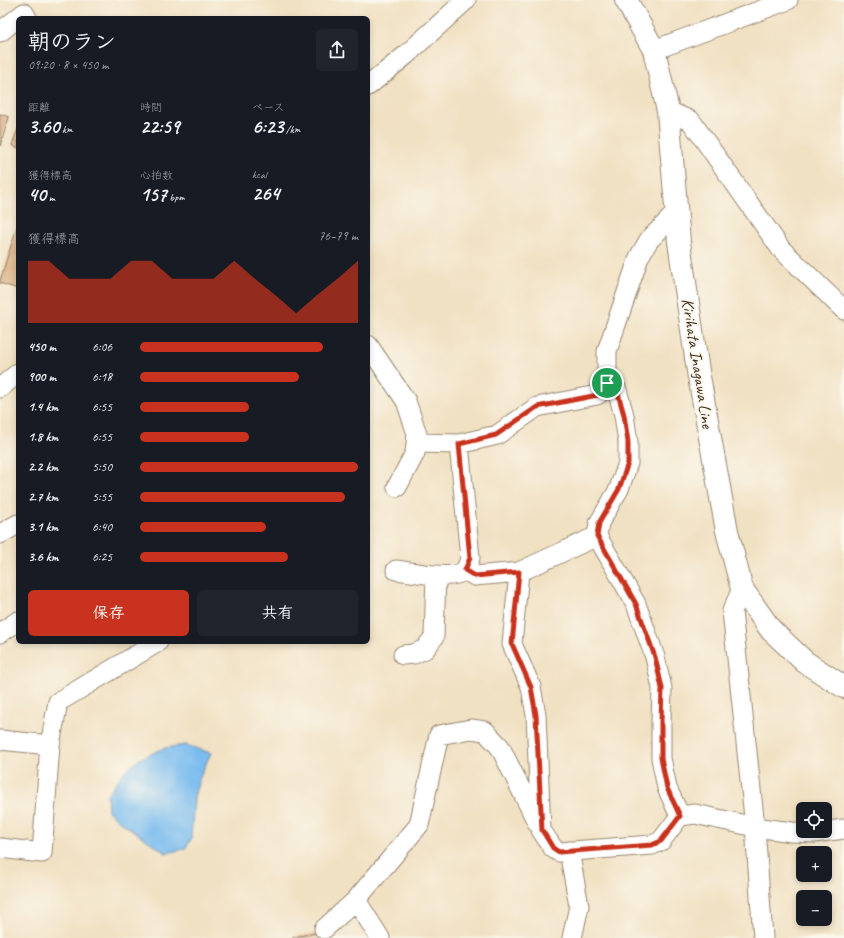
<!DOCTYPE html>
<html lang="ja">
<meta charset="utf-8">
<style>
:root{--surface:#171b24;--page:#20242c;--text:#f1f3f6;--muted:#9ea1a6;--accent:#c8321e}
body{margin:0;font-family:Caveat,"Klee One",sans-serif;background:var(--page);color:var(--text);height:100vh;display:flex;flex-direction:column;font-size:15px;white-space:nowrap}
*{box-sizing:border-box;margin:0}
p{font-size:13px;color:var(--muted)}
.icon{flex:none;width:22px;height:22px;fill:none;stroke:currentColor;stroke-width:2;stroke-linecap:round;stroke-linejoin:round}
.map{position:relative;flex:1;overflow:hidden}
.side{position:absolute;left:16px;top:16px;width:354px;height:628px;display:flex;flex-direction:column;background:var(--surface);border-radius:6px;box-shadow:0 2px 6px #0003}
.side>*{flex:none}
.controls{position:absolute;left:796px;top:802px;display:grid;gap:8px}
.controls a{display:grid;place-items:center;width:36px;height:36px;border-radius:6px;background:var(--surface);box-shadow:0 2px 6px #0003;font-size:20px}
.pin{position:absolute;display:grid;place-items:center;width:34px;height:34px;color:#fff;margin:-17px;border:2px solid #fff;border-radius:50%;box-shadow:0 1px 4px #0007}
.round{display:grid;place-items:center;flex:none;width:42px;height:42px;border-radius:6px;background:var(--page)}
.head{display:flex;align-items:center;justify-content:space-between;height:68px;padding:0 12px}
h1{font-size:22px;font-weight:600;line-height:30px}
.metrics{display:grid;grid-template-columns:repeat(3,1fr);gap:6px;height:68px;padding:4px 12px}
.metrics div{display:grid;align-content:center}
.metrics b{font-size:20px;font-weight:600}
.metrics small{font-size:11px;font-weight:400}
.metrics p{font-size:11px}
.chart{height:112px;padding:8px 12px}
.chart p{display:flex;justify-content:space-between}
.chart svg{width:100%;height:72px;margin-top:4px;fill:var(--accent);opacity:.7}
.action{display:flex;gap:8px;margin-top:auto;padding:8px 12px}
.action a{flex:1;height:46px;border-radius:6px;background:var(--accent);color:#fff;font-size:16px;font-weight:600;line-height:46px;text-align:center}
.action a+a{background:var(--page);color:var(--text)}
ul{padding:0 12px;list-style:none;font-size:13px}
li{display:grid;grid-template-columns:64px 48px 1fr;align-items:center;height:30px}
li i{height:10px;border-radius:5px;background:var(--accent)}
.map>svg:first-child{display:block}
.water{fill:#78bbee;stroke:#5a7286}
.building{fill:#d5a878}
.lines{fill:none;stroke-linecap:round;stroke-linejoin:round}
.minor-casing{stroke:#968670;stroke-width:21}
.major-casing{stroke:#968670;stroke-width:24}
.minor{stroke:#fff;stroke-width:19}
.major{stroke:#fff;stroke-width:22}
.route-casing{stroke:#fff;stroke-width:8}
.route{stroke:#c8321e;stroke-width:5}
.labels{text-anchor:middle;stroke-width:4;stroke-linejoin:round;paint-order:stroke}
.street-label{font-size:17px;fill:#3b2a1e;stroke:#fbf7ec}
</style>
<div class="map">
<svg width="844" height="938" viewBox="0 0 844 938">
<rect width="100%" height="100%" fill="#fbf7ec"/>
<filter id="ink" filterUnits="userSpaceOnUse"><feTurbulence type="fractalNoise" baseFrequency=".025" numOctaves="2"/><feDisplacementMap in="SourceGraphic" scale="8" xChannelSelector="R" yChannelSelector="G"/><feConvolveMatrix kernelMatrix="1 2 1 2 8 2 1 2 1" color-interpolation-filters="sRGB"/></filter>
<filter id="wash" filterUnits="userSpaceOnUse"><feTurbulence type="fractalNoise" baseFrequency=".012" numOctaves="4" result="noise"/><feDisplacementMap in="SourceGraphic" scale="16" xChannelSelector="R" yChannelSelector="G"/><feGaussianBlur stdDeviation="0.9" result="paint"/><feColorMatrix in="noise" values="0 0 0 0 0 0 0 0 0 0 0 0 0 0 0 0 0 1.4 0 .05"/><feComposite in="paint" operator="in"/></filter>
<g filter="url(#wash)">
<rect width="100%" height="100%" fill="#f1e1c3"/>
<path class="water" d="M186,745L211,753L200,777L194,797L191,839L185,849L166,853L122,823L108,811L107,795L123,773L140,759L164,748Z"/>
<g id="blocks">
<path class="building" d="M0,114L9,117L0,146Z
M18,129V148L12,145Z
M18,224V289L0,283V281Z
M317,933L318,938H293V937Z"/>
</g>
</g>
<g filter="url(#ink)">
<use href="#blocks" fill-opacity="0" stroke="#968670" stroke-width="1"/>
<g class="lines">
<g class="minor-casing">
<path id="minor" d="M0,32L24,13L27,18
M654,50L788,0
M368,86L406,55L466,0
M668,111L691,121L781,249L844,310
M368,345L406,401L417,434L415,453L397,487
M607,383L617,390L624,415L628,442V463L619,489L599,523L597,536L636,604L655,657L662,688L661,722V758L667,788L680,816
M0,388L18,373
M416,443L459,444
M0,534L18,524
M396,570C411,572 455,581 465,570C467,567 469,562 470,558L459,444L497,435L537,407L597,395L604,389L607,383V351L639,257L649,240L677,212
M465,570L475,576L519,572L597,536
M519,572L512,644L531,687L536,715L541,830L553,848L559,852L652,845L661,841L680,816L695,814L755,827L792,832L814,833L844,829
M742,589L732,611L755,827L763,938
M0,633L18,621
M403,655L414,654L425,649L434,637L436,575
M0,740L50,745
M0,848L42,853L50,745L58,702L158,642
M569,851L579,906L572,938
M356,900L380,938
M324,929L356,900L419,825L439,735L471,729L485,731L500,747L538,824"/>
</g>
<g class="major-casing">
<path id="major" d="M626,0L654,50L668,111L679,242L698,371L727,531L742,589L771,630L805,662L844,687"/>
</g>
<use href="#minor" class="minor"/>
<use href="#major" class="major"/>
</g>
</g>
<g class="lines" filter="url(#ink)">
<g class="route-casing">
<path id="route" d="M607,383L617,390L624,415L628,442V463L619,489L599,523L597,536L636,604L655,657L662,688L661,722V758L667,788L680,816L661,841L652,845L559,852L553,848L542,830L536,715L531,687L512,644L519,572L475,576L465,570L470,558L459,444L496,435L537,407L598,395L604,389Z"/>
</g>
<use href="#route" class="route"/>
</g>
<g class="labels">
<g class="street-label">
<text transform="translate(698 363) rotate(81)" y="6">Kirihata Inagawa Line</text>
</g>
</g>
</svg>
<div class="controls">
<a><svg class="icon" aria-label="locate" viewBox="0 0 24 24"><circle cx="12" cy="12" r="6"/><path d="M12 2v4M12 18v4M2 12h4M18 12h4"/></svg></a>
<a>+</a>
<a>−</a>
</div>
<div class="pin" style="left:607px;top:383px;background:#1e9e55"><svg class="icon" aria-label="arrive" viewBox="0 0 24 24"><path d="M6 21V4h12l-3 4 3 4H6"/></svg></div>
<section class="side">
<div class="head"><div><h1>朝のラン</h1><p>09:20 · 8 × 450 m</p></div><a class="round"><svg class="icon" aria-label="share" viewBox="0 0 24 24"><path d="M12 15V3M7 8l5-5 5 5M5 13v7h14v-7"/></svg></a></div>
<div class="metrics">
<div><p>距離</p><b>3.60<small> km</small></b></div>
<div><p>時間</p><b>22:59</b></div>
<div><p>ペース</p><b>6:23<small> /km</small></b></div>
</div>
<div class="metrics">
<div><p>獲得標高</p><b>40<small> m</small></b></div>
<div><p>心拍数</p><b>157<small> bpm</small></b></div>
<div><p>kcal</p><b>264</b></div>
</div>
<div class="chart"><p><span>獲得標高</span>76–79 m</p>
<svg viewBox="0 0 160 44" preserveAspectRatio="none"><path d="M0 44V6L10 6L20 17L30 17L40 17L50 6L60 6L70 17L80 17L90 17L100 6L110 17L120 27L130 38L140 27L150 17L160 6V44z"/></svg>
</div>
<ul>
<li><b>450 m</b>6:06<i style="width:84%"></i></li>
<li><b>900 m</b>6:18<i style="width:73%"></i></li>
<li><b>1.4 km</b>6:55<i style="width:50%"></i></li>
<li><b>1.8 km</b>6:55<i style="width:50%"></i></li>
<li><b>2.2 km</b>5:50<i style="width:100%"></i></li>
<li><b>2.7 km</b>5:55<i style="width:94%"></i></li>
<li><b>3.1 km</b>6:40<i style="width:58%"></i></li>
<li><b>3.6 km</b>6:25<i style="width:68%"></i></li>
</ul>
<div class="action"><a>保存</a><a>共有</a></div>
</section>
</div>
